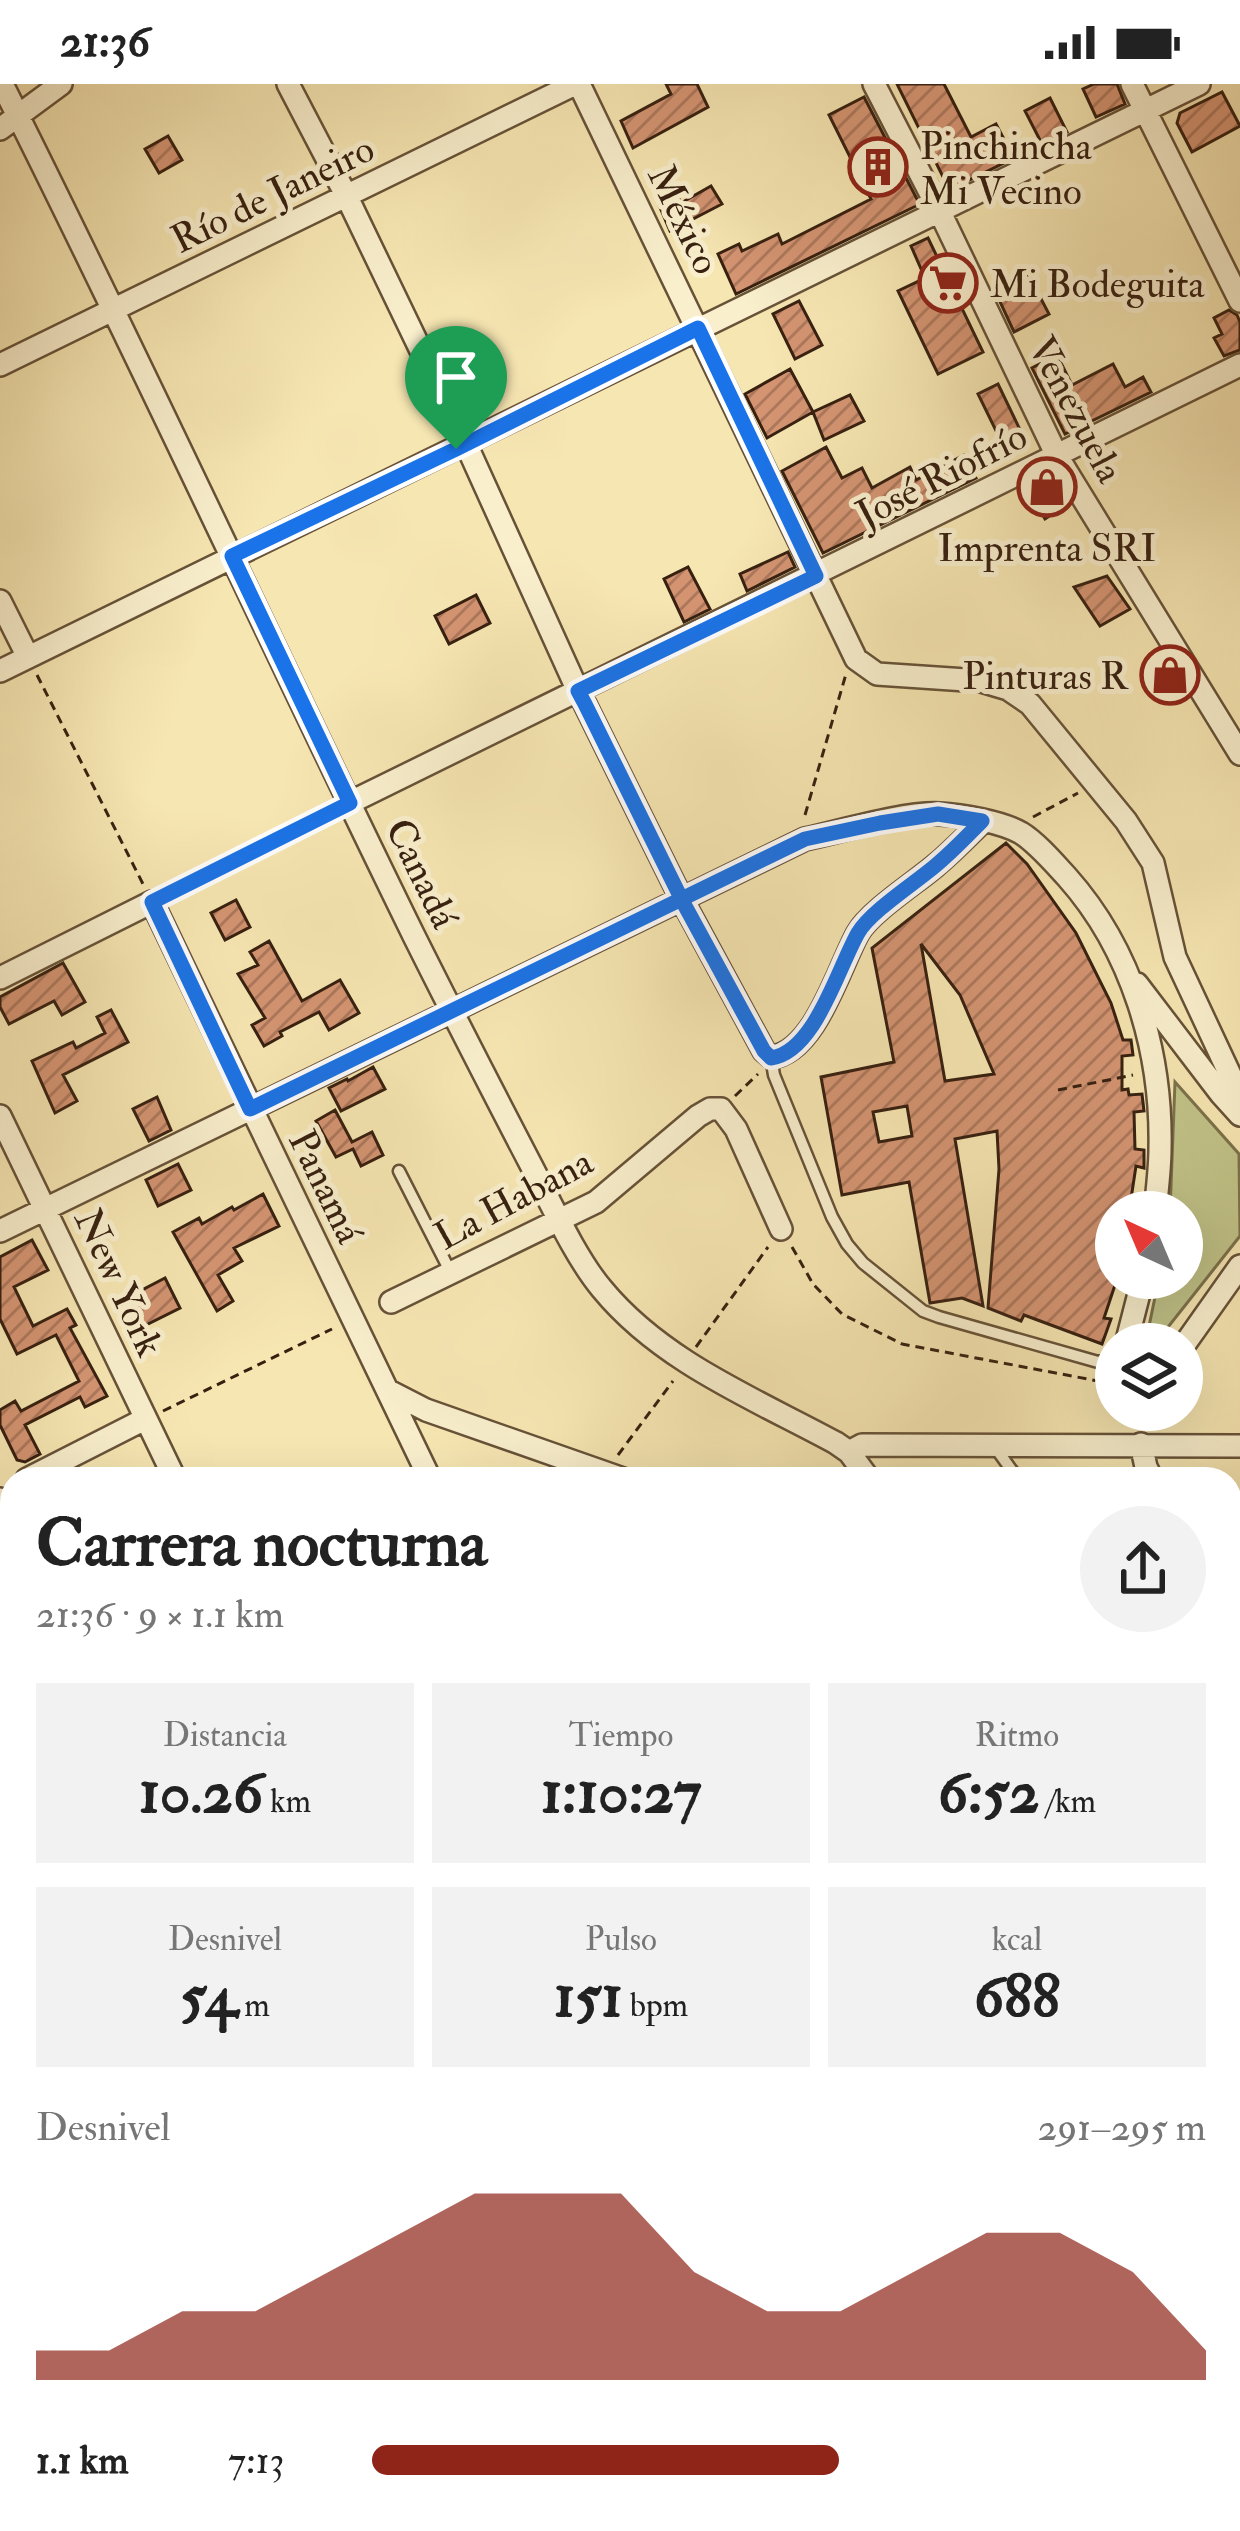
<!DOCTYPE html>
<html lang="es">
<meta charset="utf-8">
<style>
:root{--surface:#fff;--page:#f2f2f2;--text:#222;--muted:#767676;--accent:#8f2418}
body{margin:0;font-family:"IM FELL Double Pica",serif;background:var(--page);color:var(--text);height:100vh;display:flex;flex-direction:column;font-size:45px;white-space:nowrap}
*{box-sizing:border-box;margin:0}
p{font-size:39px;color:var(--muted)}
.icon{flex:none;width:66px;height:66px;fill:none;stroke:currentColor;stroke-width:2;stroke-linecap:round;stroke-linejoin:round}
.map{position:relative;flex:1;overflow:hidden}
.panel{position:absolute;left:0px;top:1383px;width:1242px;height:1065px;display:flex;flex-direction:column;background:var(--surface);border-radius:36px 36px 0 0;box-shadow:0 12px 48px #0002}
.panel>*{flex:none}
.needle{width:78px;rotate:316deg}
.fabs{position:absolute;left:1095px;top:1107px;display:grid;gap:24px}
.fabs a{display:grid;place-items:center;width:108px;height:108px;border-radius:50%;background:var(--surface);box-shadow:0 12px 48px #0002;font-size:60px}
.pin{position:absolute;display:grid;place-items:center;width:102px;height:102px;color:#fff;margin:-123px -51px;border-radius:50% 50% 50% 0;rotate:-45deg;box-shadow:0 0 12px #0007}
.pin .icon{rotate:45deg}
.round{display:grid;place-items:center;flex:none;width:126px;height:126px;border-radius:63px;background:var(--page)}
.head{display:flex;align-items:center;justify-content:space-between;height:204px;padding:0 36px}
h1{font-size:66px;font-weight:700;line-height:90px}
.metrics{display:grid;grid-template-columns:repeat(3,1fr);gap:18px;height:204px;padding:12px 36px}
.metrics div{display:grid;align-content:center;border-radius:0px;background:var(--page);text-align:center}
.metrics b{font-size:60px;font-weight:700}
.metrics small{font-size:33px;font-weight:400}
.metrics p{font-size:33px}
.chart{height:336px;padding:24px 36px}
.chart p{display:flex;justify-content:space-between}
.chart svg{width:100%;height:216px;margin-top:12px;fill:var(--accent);opacity:.7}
ul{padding:0 36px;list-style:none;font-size:39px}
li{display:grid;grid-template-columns:192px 144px 1fr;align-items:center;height:90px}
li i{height:30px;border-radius:15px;background:var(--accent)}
.status{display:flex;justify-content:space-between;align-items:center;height:84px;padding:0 60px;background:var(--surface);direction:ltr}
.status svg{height:33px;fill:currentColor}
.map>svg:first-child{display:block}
.grass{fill:#c1c388;stroke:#7c724c;stroke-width:3}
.park{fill:url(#park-tufts);stroke:#7c724c;stroke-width:3}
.building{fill:url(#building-hatch);stroke:#372010;stroke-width:3;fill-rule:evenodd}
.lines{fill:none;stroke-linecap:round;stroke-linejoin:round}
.lane-casing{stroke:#675238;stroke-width:15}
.street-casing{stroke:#675238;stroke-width:26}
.path{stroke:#372010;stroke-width:3;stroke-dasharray:9 6;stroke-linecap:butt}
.lane{stroke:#f9efcd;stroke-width:10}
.street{stroke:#f9efcd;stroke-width:21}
.route-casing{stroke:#fff;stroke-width:24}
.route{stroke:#1a73e8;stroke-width:15}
.labels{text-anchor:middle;stroke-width:10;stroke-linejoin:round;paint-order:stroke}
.poi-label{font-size:39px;fill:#372010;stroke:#f9efcd;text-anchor:start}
.street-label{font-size:39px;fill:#372010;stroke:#f9efcd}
</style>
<div class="status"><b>21:36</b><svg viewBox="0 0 49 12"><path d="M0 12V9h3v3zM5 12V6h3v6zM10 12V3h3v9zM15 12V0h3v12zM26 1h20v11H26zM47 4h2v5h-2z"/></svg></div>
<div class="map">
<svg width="1240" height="2447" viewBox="0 0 1240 2447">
<defs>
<pattern id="park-tufts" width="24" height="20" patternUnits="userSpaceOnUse" patternTransform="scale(3)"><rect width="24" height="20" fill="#c1c388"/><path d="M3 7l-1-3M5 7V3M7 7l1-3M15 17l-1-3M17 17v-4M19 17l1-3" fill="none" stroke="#a6a774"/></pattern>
<pattern id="building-hatch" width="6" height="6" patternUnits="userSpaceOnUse" patternTransform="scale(3)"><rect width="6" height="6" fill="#d49472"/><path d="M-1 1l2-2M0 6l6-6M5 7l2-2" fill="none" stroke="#ad785c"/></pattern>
</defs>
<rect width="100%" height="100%" fill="#f6e6b2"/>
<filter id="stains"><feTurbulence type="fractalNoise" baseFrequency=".00167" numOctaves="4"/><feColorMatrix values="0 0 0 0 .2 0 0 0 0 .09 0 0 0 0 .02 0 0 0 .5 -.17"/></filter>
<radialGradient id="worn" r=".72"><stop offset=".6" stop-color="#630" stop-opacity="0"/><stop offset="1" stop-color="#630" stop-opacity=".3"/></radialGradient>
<path class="grass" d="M1175,998L1239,1070L1240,1152L1161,1252L1148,1247L1159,1194H1182V1128H1170Z"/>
<path class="park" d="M1230,1501L1240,1512V1871L1230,1872Z"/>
<path class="building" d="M666,0H697L708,23L633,64L621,37L671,10Z
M897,0H944L971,53L996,40L1014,74L953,104L947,101Z
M1094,0H1117L1125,20L1096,33L1083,5Z
M1222,8L1240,42L1192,68L1177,39L1180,29Z
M864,13L918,117L916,122L736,210L718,170L739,160L742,167L778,150L782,160L871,115L829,31Z
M1050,14L1067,48L1042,60L1025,27Z
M168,52L182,76L159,89L145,65Z
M711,102L722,120L670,147L659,121L677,110L681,119Z
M928,154L983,268L938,290L898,207L925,194L911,162Z
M1028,190L1049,230L1014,248L995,207Z
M799,217L822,261L795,275L773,230Z
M1229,226L1237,231L1240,238V266L1224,272L1214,254L1222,250L1214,234Z
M1057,271L1072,301L1113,280L1125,303L1143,293L1151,308L1065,350L1032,284Z
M790,285L813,328L767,354L745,310Z
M998,300L1024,354L1004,363L978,310Z
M850,311L864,337L824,356L813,328Z
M826,363L842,394L862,384L872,404L910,383L916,396L964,371L976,394L823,469L782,387Z
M1049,396L1065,422L1045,435L1029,408Z
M788,468L795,483L747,507L740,490Z
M688,483L710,525L684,538L664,495Z
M1107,492L1130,525L1100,542L1074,503Z
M476,511L490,539L449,560L435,532Z
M1006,759L1027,780L1076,849L1111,919L1123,956H1131L1133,971L1122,972V1006L1128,1005L1129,1011L1142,1010L1144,1027L1134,1028L1135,1065L1144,1066V1084L1136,1082L1129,1128H1116V1198L1104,1234L1111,1235L1102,1260L1024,1231L1021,1237L988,1224L999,1085L997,1047L955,1055L983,1222L962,1214L930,1219L909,1098L842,1111L821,993L894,978L872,864ZM921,860L960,911L994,990L945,997ZM907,1022L912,1052L879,1058L873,1028Z
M236,816L250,843L225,856L211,829Z
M269,857L302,917L340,896L359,929L329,946L319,928L280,948L282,952L264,962L252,941L265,934L238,890L258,881L250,868Z
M63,879L85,918L62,931L54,917L9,940L0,923V913Z
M111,926L128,958L63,991L77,1017L55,1029L32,977L73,958L76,964L105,949L97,933Z
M373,983L385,1005L341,1027L329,1004L347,995L348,997Z
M157,1013L171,1046L149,1057L133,1025Z
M335,1026L352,1058L372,1048L383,1071L361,1082L353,1065L336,1073L316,1037Z
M178,1080L191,1106L158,1122L146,1096Z
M263,1110L279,1142L234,1164L242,1177L218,1191L233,1217L217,1227L173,1148L199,1134L202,1140L232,1123L234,1126Z
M32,1156L48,1186L14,1203L33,1242L67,1225L76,1241L70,1244L107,1312L85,1323L80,1313L25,1341L40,1370L25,1378L17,1376L0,1341V1326L15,1317L21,1327L79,1297L56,1251L17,1270L0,1235V1173Z
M165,1194L180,1224L136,1246L121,1217Z"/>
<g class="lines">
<g class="lane-casing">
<path id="lane" d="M771,973L774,991L832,1133L847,1160L863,1179L923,1227L939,1233L1098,1278L1116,1275
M399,1087L451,1189
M995,1363L1018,1395
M143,2436L145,2447
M276,2436V2447"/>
</g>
<g class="street-casing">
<path id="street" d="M2,0C144,282 275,569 414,852C452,928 491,1004 530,1079C550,1117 575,1173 602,1205C662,1278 755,1315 836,1359L849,1368L869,1395
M288,0L347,113L466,360L573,596L681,814L764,967L771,973C815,969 839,883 858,849C870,828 915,799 935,782C952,768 967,752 983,737
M579,0L856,575L877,590L981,597L1008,605L1030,620L1126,737L1153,779L1175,873L1240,1012
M874,0L939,126L1057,372L1240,670
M1132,0L1240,217
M0,45L61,0
M0,281L575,0
M0,517L28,573
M0,587L1199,0
M349,719L1240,281
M0,894L152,818L430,1395
M1137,900L1221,1010L1240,1031
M0,1032L175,1395
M0,1147L805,755C842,747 904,728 940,730C962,731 1002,738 1021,749C1037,759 1054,779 1067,793C1132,866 1162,967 1160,1064C1160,1085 1157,1107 1155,1128
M391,1218L596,1118L698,1032L710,1025H721L736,1045L781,1145
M1126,1260L1143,1194
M1182,1264L1240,1182
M387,1306L426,1326L623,1395
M1141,1360L1146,1383L1152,1395
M849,1368L862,1361L1240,1362
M27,1395L145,1335
M0,1415L12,1439
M1230,1483L1240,1493
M0,1727L12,1721
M0,1950L12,1975
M0,2046L12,2040
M1230,2136H1240
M0,2342L12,2336
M1230,2421H1240
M426,2436L427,2447
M561,2436V2447
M689,2436L690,2447
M1222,2436L1223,2447
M50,2447L64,2436
M170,2447L171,2436
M814,2447L976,2436"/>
</g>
<path class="path" d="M37,591L144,802
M805,731L846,590
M1033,733L1078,709
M171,809L329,730
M1058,1006L1133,991
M735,1012L758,990
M1193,1149L1194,1146
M792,1163L813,1200L842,1230L902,1260L1114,1300L1116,1297
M696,1263L768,1163
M163,1327L332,1245
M1138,1342L1139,1326
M618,1371L673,1297
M1230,1873H1240"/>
<use href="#lane" class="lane"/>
<use href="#street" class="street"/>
</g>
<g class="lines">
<g class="route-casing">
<path id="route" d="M456,365L232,472L350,719L152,818L250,1025L805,755L880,739L938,730L982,737C967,752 952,768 935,782C915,799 870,828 858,849C838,884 815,968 771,974L764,967L684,820L677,806L585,620L578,607L816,492L698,244L456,365"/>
</g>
<use href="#route" class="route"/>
</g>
<defs>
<g id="building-ring" transform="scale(3)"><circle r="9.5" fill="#f9efcd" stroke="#8f2418" stroke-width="1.5"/><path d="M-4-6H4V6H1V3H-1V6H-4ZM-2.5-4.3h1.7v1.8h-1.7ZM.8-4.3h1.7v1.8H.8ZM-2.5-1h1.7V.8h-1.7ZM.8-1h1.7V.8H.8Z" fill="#8f2418"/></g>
<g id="supermarket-ring" transform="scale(3)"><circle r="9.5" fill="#f9efcd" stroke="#8f2418" stroke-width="1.5"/><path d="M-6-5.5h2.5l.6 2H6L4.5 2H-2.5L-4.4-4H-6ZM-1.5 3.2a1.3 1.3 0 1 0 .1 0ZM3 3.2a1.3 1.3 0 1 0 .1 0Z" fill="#8f2418"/></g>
<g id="shop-ring" transform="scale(3)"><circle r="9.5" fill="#f9efcd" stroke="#8f2418" stroke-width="1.5"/><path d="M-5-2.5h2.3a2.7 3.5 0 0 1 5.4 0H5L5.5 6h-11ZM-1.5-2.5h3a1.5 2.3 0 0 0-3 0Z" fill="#8f2418"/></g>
</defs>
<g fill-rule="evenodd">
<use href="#building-ring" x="878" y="83"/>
<use href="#supermarket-ring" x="948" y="199"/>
<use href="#shop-ring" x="1047" y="403"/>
<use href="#shop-ring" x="1170" y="591"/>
</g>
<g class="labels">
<g class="poi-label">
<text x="920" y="75">Pinchincha<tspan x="920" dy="45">Mi Vecino</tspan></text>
<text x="990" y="213">Mi Bodeguita</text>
<text x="1047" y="477" text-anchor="middle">Imprenta SRI</text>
<text x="1128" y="605" text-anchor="end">Pinturas R</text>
</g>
<g class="street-label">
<text transform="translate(272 109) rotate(-26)" y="14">Río de Janeiro</text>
<text transform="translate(685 135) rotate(64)" y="14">México</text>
<text transform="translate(1077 325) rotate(62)" y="14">Venezuela</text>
<text transform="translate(941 390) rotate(-27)" y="14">José Riofrío</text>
<text transform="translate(423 789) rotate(64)" y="14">Canadá</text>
<text transform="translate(327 1102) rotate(64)" y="14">Panamá</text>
<text transform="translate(513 1114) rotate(-28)" y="14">La Habana</text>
<text transform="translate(120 1198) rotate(65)" y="14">New York</text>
</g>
</g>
<rect width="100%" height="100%" filter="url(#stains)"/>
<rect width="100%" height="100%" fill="url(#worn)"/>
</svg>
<div class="fabs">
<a><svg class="needle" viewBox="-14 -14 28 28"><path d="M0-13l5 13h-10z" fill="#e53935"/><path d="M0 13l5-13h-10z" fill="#767676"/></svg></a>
<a><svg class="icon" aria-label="layers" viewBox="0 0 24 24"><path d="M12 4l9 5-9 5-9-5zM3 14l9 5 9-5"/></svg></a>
</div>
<div class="pin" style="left:456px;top:365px;background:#1e9e55"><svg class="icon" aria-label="arrive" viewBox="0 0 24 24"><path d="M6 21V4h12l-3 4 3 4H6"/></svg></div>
<section class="panel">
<div class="head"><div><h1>Carrera nocturna</h1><p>21:36 · 9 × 1.1 km</p></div><a class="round"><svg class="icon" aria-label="share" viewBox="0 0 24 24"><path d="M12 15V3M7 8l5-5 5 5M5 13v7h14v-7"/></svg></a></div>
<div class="metrics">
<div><p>Distancia</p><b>10.26<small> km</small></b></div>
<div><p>Tiempo</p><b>1:10:27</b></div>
<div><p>Ritmo</p><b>6:52<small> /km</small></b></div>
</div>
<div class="metrics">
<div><p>Desnivel</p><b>54<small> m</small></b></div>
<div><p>Pulso</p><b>151<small> bpm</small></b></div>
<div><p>kcal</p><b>688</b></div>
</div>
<div class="chart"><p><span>Desnivel</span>291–295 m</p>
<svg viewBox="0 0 160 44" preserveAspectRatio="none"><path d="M0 44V38L10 38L20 30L30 30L40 22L50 14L60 6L70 6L80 6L90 22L100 30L110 30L120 22L130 14L140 14L150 22L160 38V44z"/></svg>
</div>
<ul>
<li><b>1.1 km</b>7:13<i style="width:56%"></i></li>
</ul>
</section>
</div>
